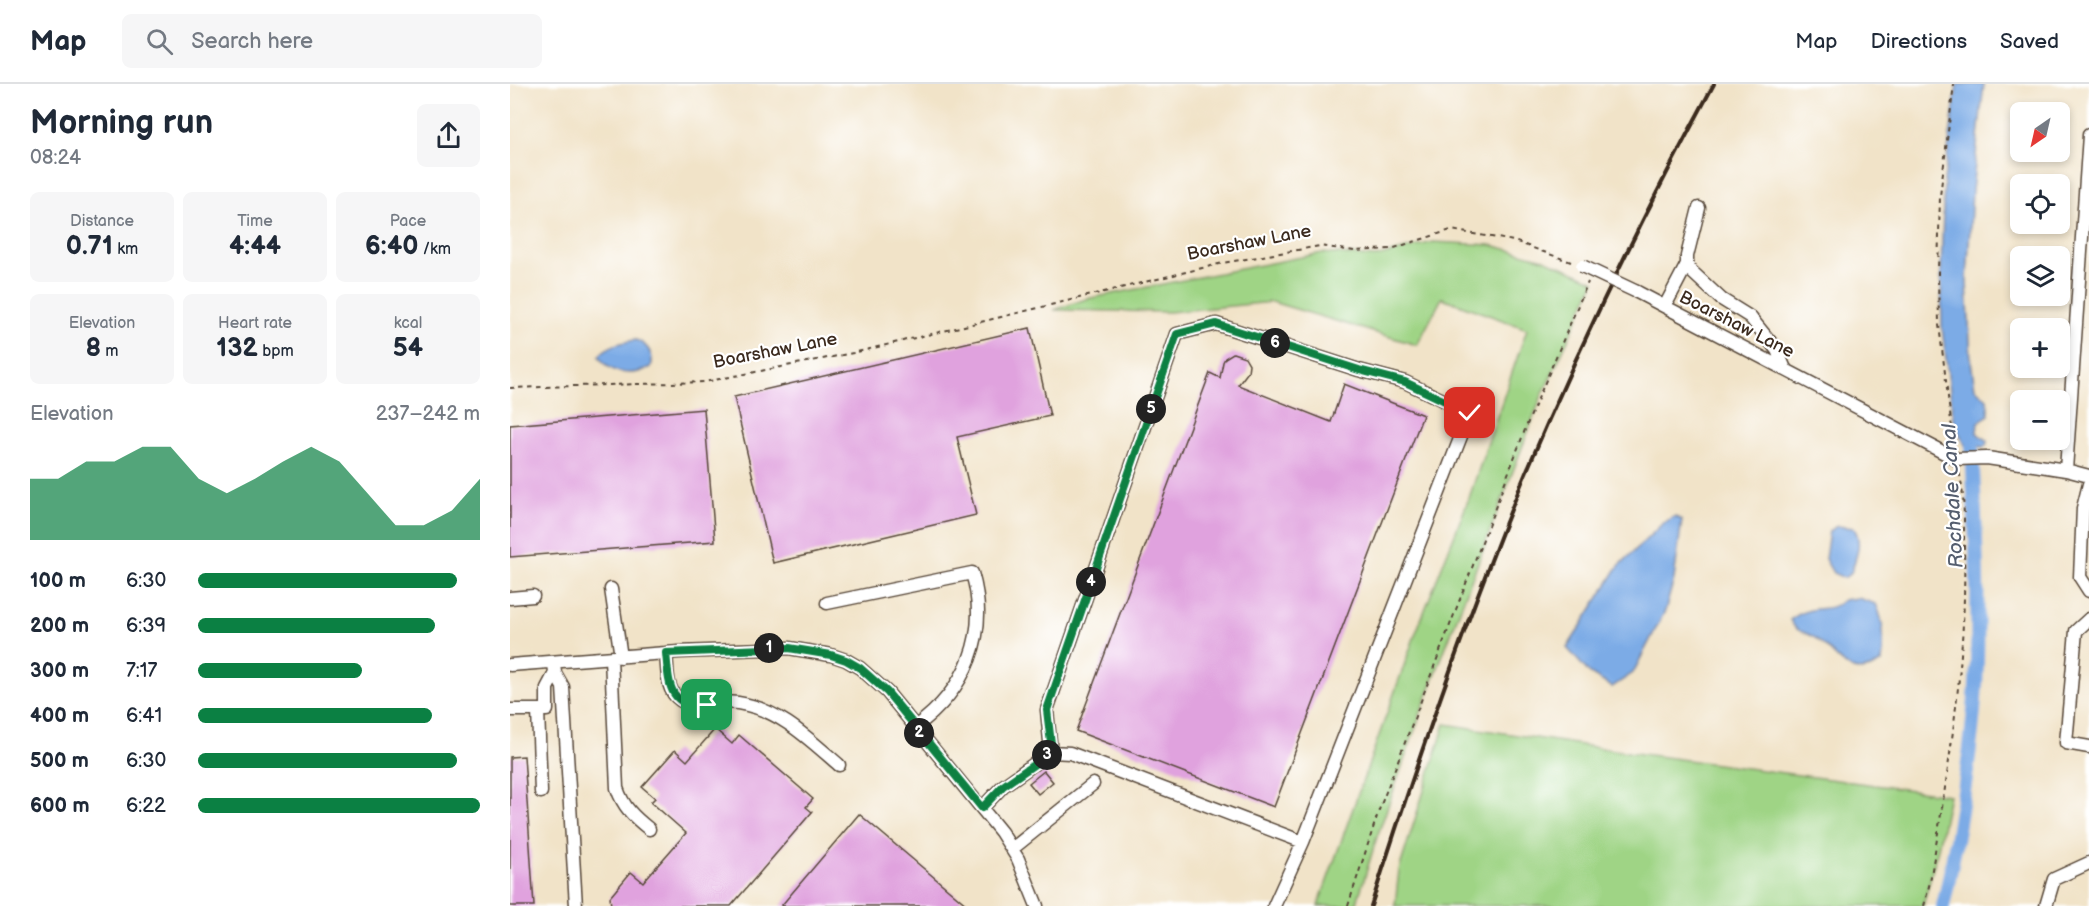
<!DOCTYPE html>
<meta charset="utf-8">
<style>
:root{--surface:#fff;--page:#f6f6f7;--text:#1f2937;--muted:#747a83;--line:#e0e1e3;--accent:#0b8043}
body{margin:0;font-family:"Balsamiq Sans",sans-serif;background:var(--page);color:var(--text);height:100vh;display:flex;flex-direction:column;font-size:22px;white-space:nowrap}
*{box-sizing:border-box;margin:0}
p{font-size:20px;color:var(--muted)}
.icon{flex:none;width:33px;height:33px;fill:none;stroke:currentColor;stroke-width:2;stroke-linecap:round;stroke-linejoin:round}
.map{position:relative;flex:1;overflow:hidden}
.details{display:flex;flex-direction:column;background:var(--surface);width:510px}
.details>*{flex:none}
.needle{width:39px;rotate:214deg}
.controls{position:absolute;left:1500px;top:18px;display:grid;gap:12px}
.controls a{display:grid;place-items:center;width:60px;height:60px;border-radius:9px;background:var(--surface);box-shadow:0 3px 9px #0003;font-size:30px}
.pin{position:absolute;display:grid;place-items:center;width:51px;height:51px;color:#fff;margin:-26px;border-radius:12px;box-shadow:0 3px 9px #0006}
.km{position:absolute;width:30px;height:30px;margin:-15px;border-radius:50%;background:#222;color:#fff;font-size:16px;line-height:30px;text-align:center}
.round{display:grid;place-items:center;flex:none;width:63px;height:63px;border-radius:9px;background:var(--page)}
.headline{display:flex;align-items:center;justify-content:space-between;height:102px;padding:0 30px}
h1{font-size:33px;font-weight:800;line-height:45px}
.figures{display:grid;grid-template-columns:repeat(3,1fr);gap:9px;height:102px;padding:6px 30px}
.figures div{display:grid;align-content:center;border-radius:9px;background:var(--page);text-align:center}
.figures b{font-size:26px;font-weight:800}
.figures small{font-size:16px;font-weight:400}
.figures p{font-size:16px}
.chart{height:168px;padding:12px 30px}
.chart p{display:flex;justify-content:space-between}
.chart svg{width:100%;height:108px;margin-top:6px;fill:var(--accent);opacity:.7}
ul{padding:0 30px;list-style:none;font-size:20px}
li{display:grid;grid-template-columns:96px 72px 1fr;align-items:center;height:45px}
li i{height:15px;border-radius:8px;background:var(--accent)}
header{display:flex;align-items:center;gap:36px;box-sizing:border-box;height:84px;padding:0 30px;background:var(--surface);border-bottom:2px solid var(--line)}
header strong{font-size:28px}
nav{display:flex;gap:33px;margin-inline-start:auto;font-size:21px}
.search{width:420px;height:54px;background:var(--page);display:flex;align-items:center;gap:15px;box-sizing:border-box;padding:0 21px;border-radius:9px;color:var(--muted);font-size:22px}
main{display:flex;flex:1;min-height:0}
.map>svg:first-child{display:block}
.green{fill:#9fd485;stroke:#6d7f52;stroke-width:1.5}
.water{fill:#7cabe6;stroke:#5c6a82;stroke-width:1.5}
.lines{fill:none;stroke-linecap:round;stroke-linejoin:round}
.canal{stroke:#7cabe6;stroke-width:14}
.building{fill:#e0a2de}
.minor-casing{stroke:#564638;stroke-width:15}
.path{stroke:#564638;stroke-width:2;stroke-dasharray:4.5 4.5;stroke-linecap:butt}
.minor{stroke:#fff;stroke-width:12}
.rail{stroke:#3b2a1e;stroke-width:4}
.minor-bridge-casing{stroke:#564638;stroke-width:15;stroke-linecap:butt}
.minor-bridge{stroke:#fff;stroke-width:12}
.route-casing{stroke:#fff;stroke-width:12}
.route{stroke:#0b8043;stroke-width:8}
.labels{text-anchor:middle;stroke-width:4.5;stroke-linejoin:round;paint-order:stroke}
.street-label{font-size:18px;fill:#3b2a1e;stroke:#fff}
.water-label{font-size:20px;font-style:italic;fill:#555e6e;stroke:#fff}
</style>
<header>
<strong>Map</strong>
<div class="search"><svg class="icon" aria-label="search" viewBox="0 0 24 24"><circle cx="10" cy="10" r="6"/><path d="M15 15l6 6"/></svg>Search here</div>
<nav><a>Map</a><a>Directions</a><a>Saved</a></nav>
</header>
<main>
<section class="details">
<div class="headline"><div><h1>Morning run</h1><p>08:24</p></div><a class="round"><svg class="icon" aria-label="share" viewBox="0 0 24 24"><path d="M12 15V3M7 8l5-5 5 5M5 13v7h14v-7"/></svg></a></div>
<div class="figures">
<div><p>Distance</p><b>0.71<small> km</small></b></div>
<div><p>Time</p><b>4:44</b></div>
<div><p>Pace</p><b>6:40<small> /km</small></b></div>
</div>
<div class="figures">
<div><p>Elevation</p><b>8<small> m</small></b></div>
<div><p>Heart rate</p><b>132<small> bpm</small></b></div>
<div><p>kcal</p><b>54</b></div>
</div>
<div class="chart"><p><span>Elevation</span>237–242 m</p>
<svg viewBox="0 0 160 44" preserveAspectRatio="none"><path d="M0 44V19L10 19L20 12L30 12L40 6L50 6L60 19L70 25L80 19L90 12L100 6L110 12L120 25L130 38L140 38L150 32L160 19V44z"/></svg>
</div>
<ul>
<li><b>100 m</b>6:30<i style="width:92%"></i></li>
<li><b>200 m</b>6:39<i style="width:84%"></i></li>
<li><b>300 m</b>7:17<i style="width:58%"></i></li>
<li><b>400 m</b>6:41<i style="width:83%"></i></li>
<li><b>500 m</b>6:30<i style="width:92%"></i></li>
<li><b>600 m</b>6:22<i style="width:100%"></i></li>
</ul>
</section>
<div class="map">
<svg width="1579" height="822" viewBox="0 0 1579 822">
<rect width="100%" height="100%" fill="#fff"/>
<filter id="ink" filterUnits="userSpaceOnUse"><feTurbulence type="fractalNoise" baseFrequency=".0167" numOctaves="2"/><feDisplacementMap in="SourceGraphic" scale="12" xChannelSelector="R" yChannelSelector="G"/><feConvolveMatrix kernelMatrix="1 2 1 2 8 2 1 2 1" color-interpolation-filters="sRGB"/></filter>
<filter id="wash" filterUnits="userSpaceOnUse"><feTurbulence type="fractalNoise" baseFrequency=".008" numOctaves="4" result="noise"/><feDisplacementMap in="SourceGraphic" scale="24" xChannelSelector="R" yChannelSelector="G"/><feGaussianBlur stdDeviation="1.35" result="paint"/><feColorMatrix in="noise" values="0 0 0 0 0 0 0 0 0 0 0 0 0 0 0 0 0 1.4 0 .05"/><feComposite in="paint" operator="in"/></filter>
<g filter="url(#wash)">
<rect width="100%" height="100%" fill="#f1e3c8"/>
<path class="green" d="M923,158L981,161L1034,175L1085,197L1031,314L914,620L866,756L846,822H808L905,551L959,414L1017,245L932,214L907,261L762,218L660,228L544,226L576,215L812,169L866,173Z
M935,640L1117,668L1439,711L1427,769L1413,822H885L889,786Z"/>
<path class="water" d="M1447,0H1474L1462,107L1457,197L1461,277L1465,304L1477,315L1479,331C1471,336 1467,338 1467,349L1477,357L1476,362L1473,363L1467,362L1464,371H1456L1457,365L1444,338L1432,244L1431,189L1434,97Z
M126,256C137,260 145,271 141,283C124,293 99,291 89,272C97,261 113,258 126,256Z
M1165,432L1172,436L1164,495L1155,527L1123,589L1102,603L1080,590L1057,564L1108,483L1153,439Z
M1327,442L1344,444C1353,459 1346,473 1341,489L1334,494L1323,489L1315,475L1319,447Z
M1348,514L1366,520C1375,540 1374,557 1372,578C1338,600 1329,571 1305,554C1294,546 1288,551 1280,536C1285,533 1291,528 1297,527C1311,522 1321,528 1333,516Z"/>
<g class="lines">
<path class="canal" d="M1433,822C1442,786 1447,750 1453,714C1460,668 1466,623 1467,577C1469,505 1465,433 1462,362"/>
</g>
<g id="blocks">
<path class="building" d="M520,244L540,332L447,353L466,431L263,479L224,313Z
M723,269L735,273L739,280L738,288L728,301L821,338L834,300L913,331L764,723L566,647L700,289L710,294L713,278L715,274Z
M194,325L205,457L0,473V341Z
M205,645L222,660L229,651L303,715L296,723L302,728L221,822H101L100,813L121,788L133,798L176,749L141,718L145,714L132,703L165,666L177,677Z
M14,672L24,822H0V673Z
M534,687L543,698L528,710L519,699Z
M349,730L458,822H271Z"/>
</g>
</g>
<g filter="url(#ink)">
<use href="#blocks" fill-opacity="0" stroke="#564638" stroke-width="1.5"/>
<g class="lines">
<g class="minor-casing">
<path id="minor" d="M1189,124L1177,172V180L1180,186L1211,215L1240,233L1267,266L1275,285
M1127,208L1446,375L1477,374L1556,386L1579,392
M1155,222L1177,180
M1556,386L1579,51
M1579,400L1573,424L1570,493L1579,507
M101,505L111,573
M0,514L23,512
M317,519L462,489C480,550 456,606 405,643
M1579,535L1566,547L1556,659L1579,663
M156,569C158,585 155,606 170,616C188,628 208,616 228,619C269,625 299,655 329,681
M101,574L107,704C113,723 124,733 139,745
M44,578L45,589L53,603L66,822
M0,581L169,568L279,564L321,571L336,576L350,584L377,608L491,748L508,775L527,822
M0,626H37V604L45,589
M28,626L31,708
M541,668L537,626L667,250L706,240L849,286L895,298L960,329L793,758L764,822
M472,724L493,702L541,668L560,669L793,758
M502,765L583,700
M1536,822L1544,795L1579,779"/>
</g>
<path class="path" d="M0,304L194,298L343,269L713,179L810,162L844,167L881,165L941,146L1004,157L1061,178
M1444,361L1429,241L1428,189L1430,112L1444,0
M838,822L869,726L1018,338L1078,198
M1414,822L1420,798C1438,687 1457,577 1454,465C1454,440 1455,412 1449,387"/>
<use href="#minor" class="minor"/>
<path class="rail" d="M861,822C907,677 957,532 1015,391C1071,258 1135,127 1204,0"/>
<g class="minor-bridge-casing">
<path id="minor-bridge" d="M1072,182L1127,208"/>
</g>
<use href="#minor-bridge" class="minor-bridge"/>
</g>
</g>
<g class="lines" filter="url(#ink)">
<g class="route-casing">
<path id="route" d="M197,621C158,625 159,599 156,569L279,564L321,571L336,576L350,584L377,608L472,724L493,702L542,668L537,626L667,250L706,240L849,286L895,298L960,329"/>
</g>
<use href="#route" class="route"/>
</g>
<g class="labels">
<g class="street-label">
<text transform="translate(739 158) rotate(-11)" y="6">Boarshaw Lane</text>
<text transform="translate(1227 240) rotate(27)" y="6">Boarshaw Lane</text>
<text transform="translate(265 266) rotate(-11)" y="6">Boarshaw Lane</text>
</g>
<g class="water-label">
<text transform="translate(1442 412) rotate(-93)" y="7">Rochdale Canal</text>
</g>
</g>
</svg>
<div class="controls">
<a><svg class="needle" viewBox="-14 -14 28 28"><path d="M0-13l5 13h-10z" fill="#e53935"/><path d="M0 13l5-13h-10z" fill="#747a83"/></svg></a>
<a><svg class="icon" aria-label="locate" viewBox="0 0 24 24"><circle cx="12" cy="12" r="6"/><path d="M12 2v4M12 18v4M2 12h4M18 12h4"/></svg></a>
<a><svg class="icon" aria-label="layers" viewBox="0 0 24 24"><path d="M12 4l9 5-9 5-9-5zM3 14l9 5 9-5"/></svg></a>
<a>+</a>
<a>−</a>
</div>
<div class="pin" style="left:197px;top:621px;background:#1e9e55"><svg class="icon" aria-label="arrive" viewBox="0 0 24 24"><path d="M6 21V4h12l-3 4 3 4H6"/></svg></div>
<div class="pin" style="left:960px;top:329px;background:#d93025"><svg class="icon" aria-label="check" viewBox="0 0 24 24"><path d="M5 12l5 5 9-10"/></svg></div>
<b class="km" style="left:259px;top:564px">1</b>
<b class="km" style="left:409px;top:649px">2</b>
<b class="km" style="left:537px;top:671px">3</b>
<b class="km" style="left:581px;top:498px">4</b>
<b class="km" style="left:641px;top:325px">5</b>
<b class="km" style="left:765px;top:259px">6</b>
</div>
</main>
